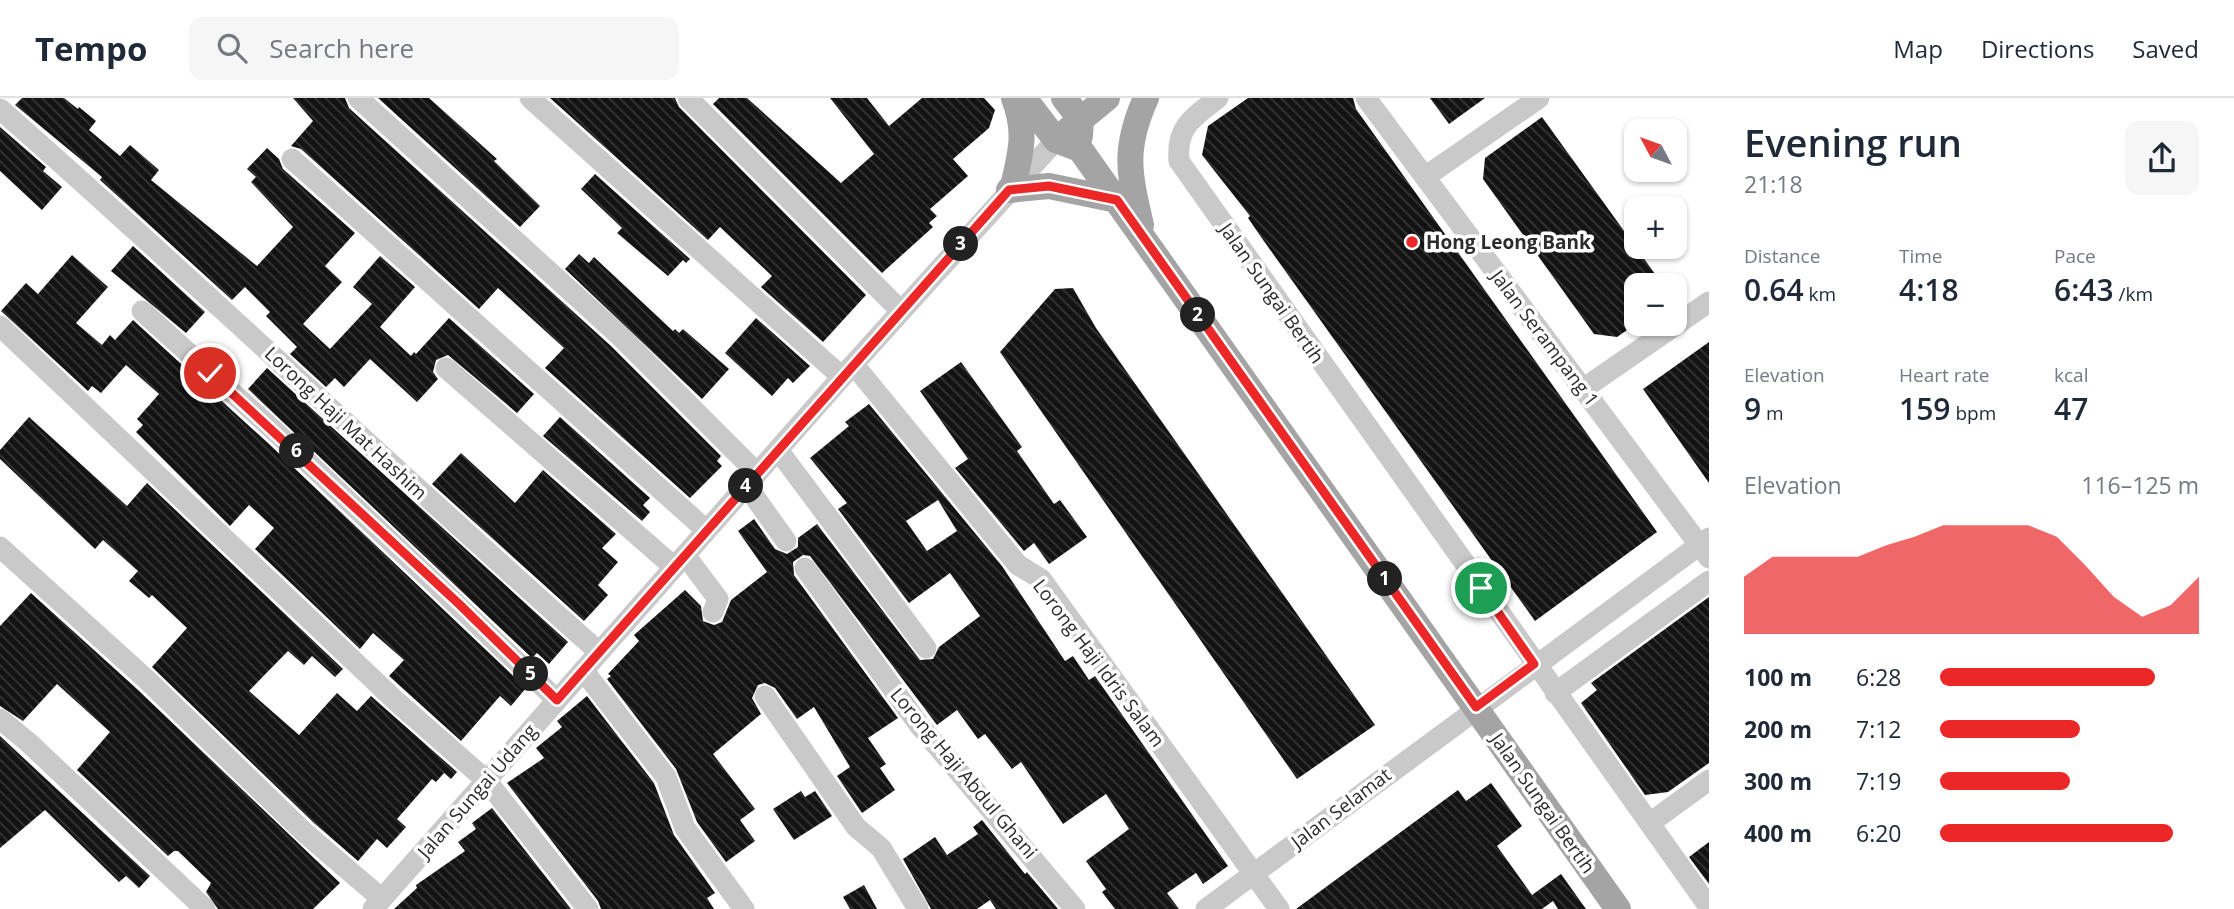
<!DOCTYPE html>
<meta charset="utf-8">
<style>
:root{--surface:#fff;--page:#f6f6f7;--text:#1f2937;--muted:#747a83;--line:#e0e1e3;--accent:#eb2827}
body{margin:0;font-family:"Open Sans",sans-serif;background:var(--page);color:var(--text);height:100vh;display:flex;flex-direction:column;font-size:26px;white-space:nowrap}
*{box-sizing:border-box;margin:0}
p{font-size:23px;color:var(--muted)}
.icon{flex:none;width:38px;height:38px;fill:none;stroke:currentColor;stroke-width:2;stroke-linecap:round;stroke-linejoin:round}
.map{position:relative;flex:1;overflow:hidden}
.side{display:flex;flex-direction:column;background:var(--surface);width:525px}
.side>*{flex:none}
.needle{width:46px;rotate:311deg}
.controls{position:absolute;left:1624px;top:21px;display:grid;gap:14px}
.controls a{display:grid;place-items:center;width:63px;height:63px;border-radius:14px;background:var(--surface);box-shadow:0 2px 5px #0004;font-size:35px}
.pin{position:absolute;display:grid;place-items:center;width:60px;height:60px;color:#fff;margin:-30px;border:4px solid #fff;border-radius:50%;box-shadow:0 2px 7px #0007}
.km{position:absolute;width:35px;height:35px;margin:-18px;border-radius:50%;background:#222;color:#fff;font-size:19px;line-height:35px;text-align:center}
.round{display:grid;place-items:center;flex:none;width:74px;height:74px;border-radius:14px;background:var(--page)}
.head{display:flex;align-items:center;justify-content:space-between;height:119px;padding:0 35px}
h1{font-size:38px;font-weight:600;line-height:52px}
.metrics{display:grid;grid-template-columns:repeat(3,1fr);gap:10px;height:119px;padding:7px 35px}
.metrics div{display:grid;align-content:center}
.metrics b{font-size:30px;font-weight:600}
.metrics small{font-size:19px;font-weight:400}
.metrics p{font-size:19px}
.chart{height:196px;padding:14px 35px}
.chart p{display:flex;justify-content:space-between}
.chart svg{width:100%;height:126px;margin-top:7px;fill:var(--accent);opacity:.7}
ul{padding:0 35px;list-style:none;font-size:23px}
li{display:grid;grid-template-columns:112px 84px 1fr;align-items:center;height:52px}
li i{height:18px;border-radius:9px;background:var(--accent)}
header{display:flex;align-items:center;gap:42px;box-sizing:border-box;height:98px;padding:0 35px;background:var(--surface);border-bottom:2px solid var(--line)}
header strong{font-size:33px}
nav{display:flex;gap:38px;margin-inline-start:auto;font-size:24px}
.search{width:490px;height:63px;background:var(--page);display:flex;align-items:center;gap:18px;box-sizing:border-box;padding:0 24px;border-radius:14px;color:var(--muted);font-size:26px}
main{display:flex;flex:1;min-height:0}
.map>svg:first-child{display:block}
.building{fill:url(#building-back-hatch);fill-rule:evenodd}
.lines{fill:none;stroke-linecap:round;stroke-linejoin:round}
.minor{stroke:#c9c9c9;stroke-width:21}
.major{stroke:#a4a4a4;stroke-width:26}
.route-casing{stroke:#fff;stroke-width:14}
.route{stroke:#eb2827;stroke-width:9}
.poi-dot{fill:#eb2827;stroke:#fff;stroke-width:2.5}
.labels{text-anchor:middle;stroke-width:7;stroke-linejoin:round;paint-order:stroke}
.poi-label{font-size:19px;font-weight:bold;fill:#2c2c2c;stroke:#fff;text-anchor:start}
.street-label{font-size:19px;fill:#2c2c2c;stroke:#fff}
</style>
<header>
<strong>Tempo</strong>
<div class="search"><svg class="icon" aria-label="search" viewBox="0 0 24 24"><circle cx="10" cy="10" r="6"/><path d="M15 15l6 6"/></svg>Search here</div>
<nav><a>Map</a><a>Directions</a><a>Saved</a></nav>
</header>
<main>
<div class="map">
<svg width="1709" height="811" viewBox="0 0 1709 811">
<defs>
<pattern id="building-back-hatch" width="6" height="6" patternUnits="userSpaceOnUse" patternTransform="scale(1.75)"><rect width="6" height="6" fill="#131313"/><path d="M-1 5l2 2M0 0l6 6M5-1l2 2" fill="none" stroke="#363636"/></pattern>
</defs>
<rect width="100%" height="100%" fill="#fff"/>
<path class="building" d="M22,0H64L78,11L79,9L96,23L89,32L120,58L130,47L159,72L151,82L257,168L293,129L251,84L256,79L247,71L267,50L279,61L283,71L355,135L325,168L342,184L303,226L330,251L372,206L353,189L380,158L415,189L380,229L411,258L414,254L416,256L449,220L534,296L517,315L448,257L436,262L433,274L438,281L417,304L370,261L344,289L335,280L326,289L290,256L297,249L266,218L270,214L245,189L232,202L100,82L102,79L15,7Z
M293,0H345L349,10L611,248L721,358L717,363L722,368L690,400L545,270L564,250L498,190L479,211L301,51L291,48L313,23Z
M378,0H429L497,61L494,63L540,108L520,129Z
M550,0H675L679,9L866,197L823,244L761,189L772,178L720,129L708,142Z
M719,0H747L841,85L874,56L830,0H867L889,28L922,0H984L995,12L989,30L953,61L968,78L930,111L937,118L929,125L933,129L882,175L713,6Z
M1248,0H1353L1356,11L1657,434L1535,523L1261,139L1248,120L1250,118L1202,57L1208,28Z
M1430,0H1485L1449,26Z
M1542,19L1663,187H1636V226L1617,239L1594,236L1483,81L1485,60Z
M0,29L46,69L43,73L62,89L42,112L0,73Z
M595,76L690,161L686,165L683,162L668,178L617,135L622,130L581,91Z
M133,148L205,214L186,235L111,173Z
M579,156L589,165L594,159L673,233L675,231L679,235L683,231L729,271L702,301L565,171Z
M72,157L108,189L76,225L102,247L110,237L115,242L133,222L269,346L526,590L511,608L500,598L461,643L389,578L404,562L373,535L360,551L255,451L274,430L249,407L230,428L136,334L143,327L137,321L159,296L126,267L101,295L92,288L88,293L1,213L26,185L38,196Z
M1073,190L1096,230L1375,627L1297,681L1000,254L1055,191Z
M756,220L810,268L793,285L788,280L772,298L725,255Z
M1709,244V385L1643,291Z
M961,264L1022,349L1017,353L1054,406L1060,402L1087,439L1049,466L1034,445L1024,453L955,370L968,361L920,293Z
M267,270L568,544L549,566L537,555L532,560L248,291Z
M869,306L1002,468L1065,563L1073,558L1089,582L1095,578L1228,768L1203,786L1196,775L1167,795L1179,811H1115L1102,794L1106,791L1086,763L1129,731L1106,696L1063,726L1021,664L1012,671L985,636L978,641L957,612L937,627L810,458L803,457L793,464L794,477L898,620L868,640L886,666L880,670L895,692L862,715L837,678L850,669L814,609L797,621L775,590L765,585L758,587L752,600L761,616L713,656L755,711L740,722L755,743L726,764L697,724L676,671L607,581L611,578L608,576L639,543L634,537L685,492L701,508L703,523L714,527L722,524L731,502L767,474L738,433L754,421L775,451L787,456L798,449V440L817,426L920,562L933,561L939,549L980,518L950,475L909,505L838,411L847,405L810,360L849,328L845,324ZM938,402L957,433L927,453L906,423Z
M29,319L127,408L147,385L343,571L335,579L312,558L304,567L288,553L249,593L299,637L337,595L357,613L371,598L457,674L451,681L444,675L436,684L432,681L397,721L406,729L387,750L377,741L358,763L314,725L152,569L187,530L152,497L149,500L129,483L138,473L103,442L95,451L0,361V352Z
M560,319L650,400L643,407L650,414L642,423L543,338Z
M461,355L515,405L543,372L616,436L602,450L618,464L598,487L608,497L584,523L432,386Z
M31,495L137,591L340,785L313,811H218L206,794L211,785L178,753H174L168,758L77,672L110,634L57,586L23,623L0,608V528Z
M1709,499V665L1668,694L1645,697L1581,605L1597,592L1591,585Z
M587,598L654,685L674,737L715,795L707,800L714,811H601L598,803L507,685L544,660L536,650L562,629L557,623Z
M0,638L150,778L139,790L126,778L119,784L45,712L0,750Z
M1491,685L1522,728L1497,748L1532,797L1561,776L1586,811H1558L1553,803L1542,811H1296L1458,692L1466,703Z
M801,693L805,699L815,693L832,718L794,742L773,711Z
M492,710L571,811H394L417,790L416,787L465,753L458,744L476,731L472,725Z
M982,722L1025,776L1027,774L1058,811H996L990,802L977,811H931L903,761L935,739L947,757L978,736L973,729Z
M1709,744V786L1689,759Z
M864,787L877,811H850L843,799Z"/>
<g class="lines">
<path class="minor" d="M358,0L620,238L757,375
M530,0L842,279
M688,0L901,213
M1218,0C1193,20 1176,28 1179,63L1709,809
M1366,0L1709,460
M0,11C202,189 397,375 599,554
M292,61L706,432
M1425,79L1539,0
M142,213L278,336L557,602
M0,228L397,604L486,682L588,811
M854,267L1018,467L1041,481L1279,811
M446,270L674,469
M1583,291L1709,204
M778,352L926,550
M746,387L786,443
M0,449L146,581L305,735L382,801
M685,457L718,501L713,514
M805,470L920,628L1075,811
M583,572L666,679L685,730L744,811
M1555,595L1709,483
M765,598L856,729L881,750L918,811
M0,621L28,644L205,811
M1650,725L1709,682
M373,811L842,279L1056,42
M1206,811L1709,440"/>
<path class="major" d="M1024,0L1056,42L1080,51L1618,811
M1064,0L1081,22L1080,38
M1056,42L1107,0
M1013,88C1021,54 1027,34 1014,0
M1009,92L1049,88L1117,102
M1141,127C1129,75 1123,51 1146,0"/>
</g>
<g class="lines">
<g class="route-casing">
<path id="route" d="M210,275L459,506L557,602L1009,92L1049,88L1117,102L1476,609L1534,566L1481,490"/>
</g>
<use href="#route" class="route"/>
</g>
<circle class="poi-dot" cx="1412" cy="144" r="7"/>
<g class="labels">
<g class="poi-label">
<text x="1426" y="151">Hong Leong Bank</text>
</g>
<g class="street-label">
<text transform="translate(1272 195) rotate(55)" y="7">Jalan Sungai Bertih</text>
<text transform="translate(1545 240) rotate(53)" y="7">Jalan Serampang 1</text>
<text transform="translate(346 325) rotate(43)" y="7">Lorong Haji Mat Hashim</text>
<text transform="translate(1099 565) rotate(53)" y="7">Lorong Haji Idris Salam</text>
<text transform="translate(964 675) rotate(50)" y="7">Lorong Haji Abdul Ghani</text>
<text transform="translate(477 693) rotate(-49)" y="7">Jalan Sungai Udang</text>
<text transform="translate(1543 705) rotate(55)" y="7">Jalan Sungai Bertih</text>
<text transform="translate(1341 710) rotate(-37)" y="7">Jalan Selamat</text>
</g>
</g>
</svg>
<div class="controls">
<a><svg class="needle" viewBox="-14 -14 28 28"><path d="M0-13l5 13h-10z" fill="#e53935"/><path d="M0 13l5-13h-10z" fill="#747a83"/></svg></a>
<a>+</a>
<a>−</a>
</div>
<div class="pin" style="left:1481px;top:490px;background:#1e9e55"><svg class="icon" aria-label="arrive" viewBox="0 0 24 24"><path d="M6 21V4h12l-3 4 3 4H6"/></svg></div>
<div class="pin" style="left:210px;top:275px;background:#d93025"><svg class="icon" aria-label="check" viewBox="0 0 24 24"><path d="M5 12l5 5 9-10"/></svg></div>
<b class="km" style="left:1385px;top:481px">1</b>
<b class="km" style="left:1198px;top:217px">2</b>
<b class="km" style="left:961px;top:146px">3</b>
<b class="km" style="left:746px;top:388px">4</b>
<b class="km" style="left:531px;top:576px">5</b>
<b class="km" style="left:297px;top:353px">6</b>
</div>
<section class="side">
<div class="head"><div><h1>Evening run</h1><p>21:18</p></div><a class="round"><svg class="icon" aria-label="share" viewBox="0 0 24 24"><path d="M12 15V3M7 8l5-5 5 5M5 13v7h14v-7"/></svg></a></div>
<div class="metrics">
<div><p>Distance</p><b>0.64<small> km</small></b></div>
<div><p>Time</p><b>4:18</b></div>
<div><p>Pace</p><b>6:43<small> /km</small></b></div>
</div>
<div class="metrics">
<div><p>Elevation</p><b>9<small> m</small></b></div>
<div><p>Heart rate</p><b>159<small> bpm</small></b></div>
<div><p>kcal</p><b>47</b></div>
</div>
<div class="chart"><p><span>Elevation</span>116–125 m</p>
<svg viewBox="0 0 160 44" preserveAspectRatio="none"><path d="M0 44V24L10 17L20 17L30 17L40 17L50 13L60 10L70 6L80 6L90 6L100 6L110 10L120 20L130 31L140 38L150 34L160 24V44z"/></svg>
</div>
<ul>
<li><b>100 m</b>6:28<i style="width:83%"></i></li>
<li><b>200 m</b>7:12<i style="width:54%"></i></li>
<li><b>300 m</b>7:19<i style="width:50%"></i></li>
<li><b>400 m</b>6:20<i style="width:90%"></i></li>
</ul>
</section>
</main>
